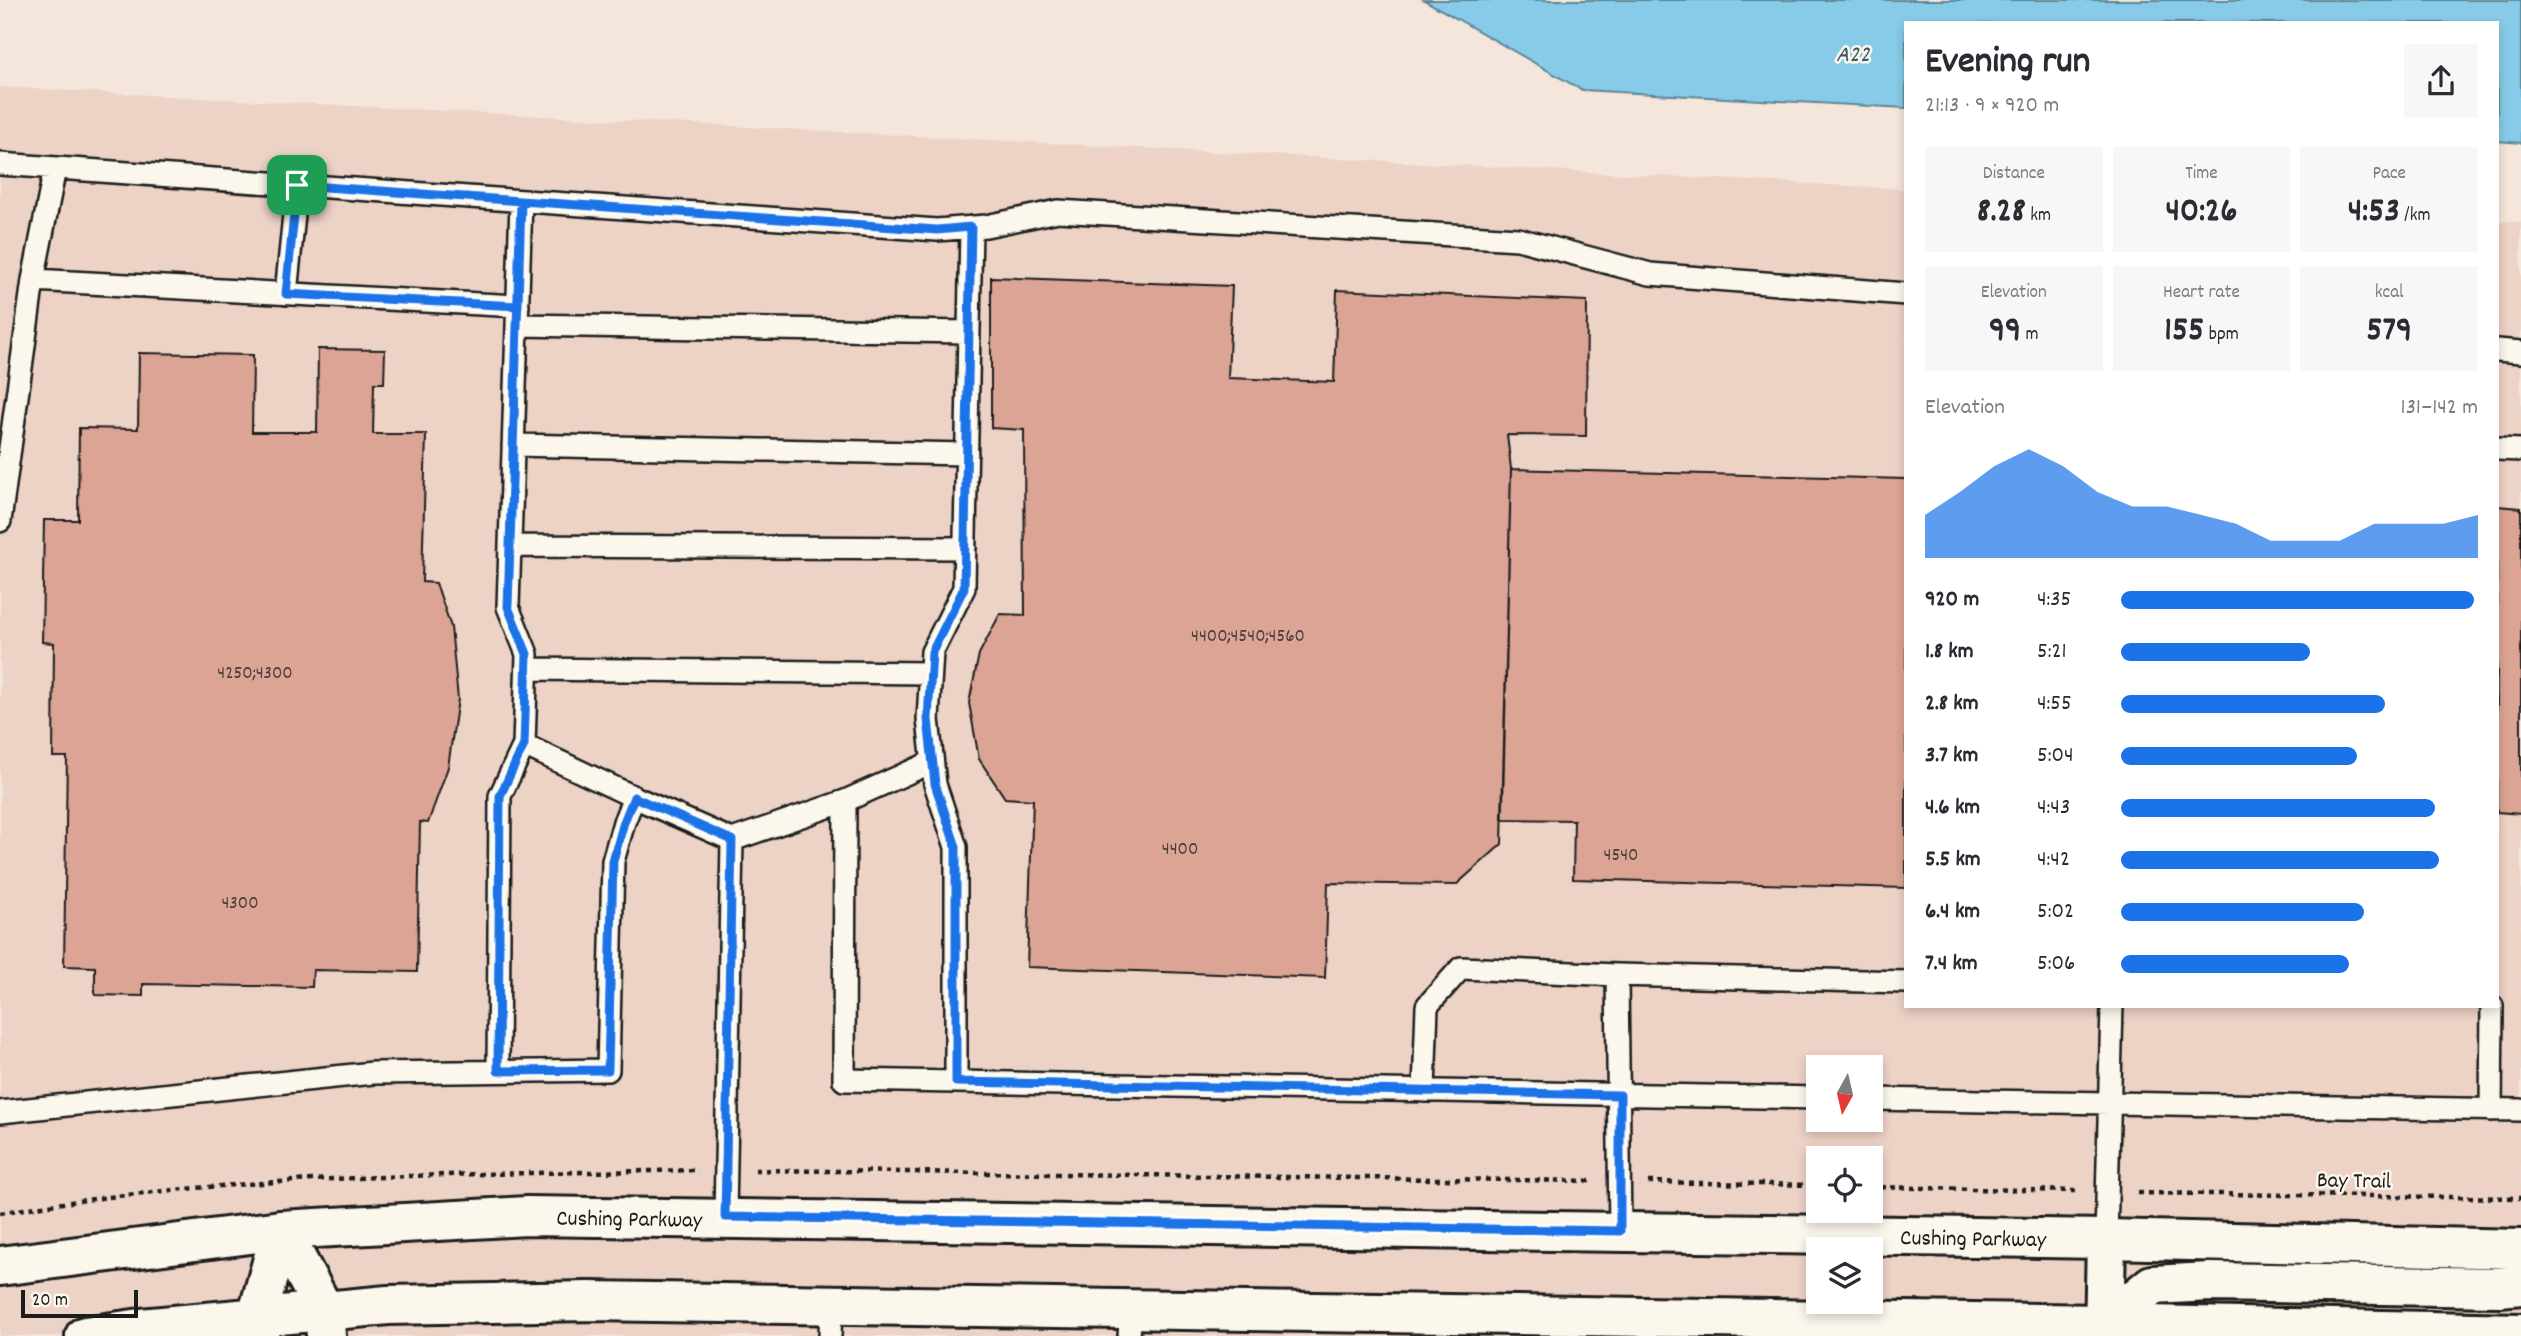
<!DOCTYPE html>
<meta charset="utf-8">
<style>
:root{--surface:#fff;--page:#f7f7f7;--text:#2b2b33;--muted:#7c7c81;--accent:#1a73e8}
body{margin:0;font-family:Dekko,sans-serif;background:var(--page);color:var(--text);height:100vh;display:flex;flex-direction:column;font-size:26px;white-space:nowrap}
*{box-sizing:border-box;margin:0}
p{font-size:23px;color:var(--muted)}
.icon{flex:none;width:38px;height:38px;fill:none;stroke:currentColor;stroke-width:2;stroke-linecap:round;stroke-linejoin:round}
.map{position:relative;flex:1;overflow:hidden}
.sheet{position:absolute;left:1904px;top:21px;width:595px;height:987px;display:flex;flex-direction:column;background:var(--surface);border-radius:0px;box-shadow:0 4px 10px #0003}
.sheet>*{flex:none}
.needle{width:46px;rotate:188deg}
.tools{position:absolute;left:1806px;top:1055px;display:grid;gap:14px}
.tools a{display:grid;place-items:center;width:77px;height:77px;border-radius:0px;background:var(--surface);box-shadow:0 4px 10px #0003;font-size:35px}
.scale{position:absolute;left:21px;bottom:18px;width:117px;box-sizing:border-box;padding-left:7px;border:4px solid #1c1c1c;border-top:0;font-size:19px;line-height:24px;white-space:nowrap;color:#1c1c1c;-webkit-text-stroke:5px #fbf7ec;paint-order:stroke}
.pin{position:absolute;display:grid;place-items:center;width:60px;height:60px;color:#fff;margin:-30px;border-radius:14px;box-shadow:0 4px 10px #0006}
.round{display:grid;place-items:center;flex:none;width:74px;height:74px;border-radius:0px;background:var(--page)}
.overview{display:flex;align-items:center;justify-content:space-between;height:119px;padding:0 21px}
h1{font-size:38px;font-weight:800;line-height:52px}
.metrics{display:grid;grid-template-columns:repeat(3,1fr);gap:10px;height:119px;padding:7px 21px}
.metrics div{display:grid;align-content:center;border-radius:0px;background:var(--page);text-align:center}
.metrics b{font-size:35px;font-weight:800}
.metrics small{font-size:19px;font-weight:400}
.metrics p{font-size:19px}
.chart{height:196px;padding:14px 21px}
.chart p{display:flex;justify-content:space-between}
.chart svg{width:100%;height:126px;margin-top:7px;fill:var(--accent);opacity:.7}
ul{padding:0 21px;list-style:none;font-size:23px}
li{display:grid;grid-template-columns:112px 84px 1fr;align-items:center;height:52px}
li i{height:18px;border-radius:9px;background:var(--accent)}
.map>svg:first-child{display:block}
.built{fill:#edd2c6;fill-rule:evenodd}
.water{fill:#87cbe8;stroke:#5c8596;stroke-width:2}
.building{fill:#dba495;stroke:#1c1c1c;stroke-width:2}
.lines{fill:none;stroke-linecap:round;stroke-linejoin:round}
.lane-casing{stroke:#1c1c1c;stroke-width:26}
.street-casing{stroke:#1c1c1c;stroke-width:44}
.secondary-casing{stroke:#1c1c1c;stroke-width:44}
.path{stroke:#1c1c1c;stroke-width:4.5;stroke-dasharray:5 5;stroke-linecap:butt}
.lane{stroke:#fbf7ec;stroke-width:21}
.street{stroke:#fbf7ec;stroke-width:38}
.secondary{stroke:#fbf7ec;stroke-width:38}
.route-casing{stroke:#fff;stroke-width:14}
.route{stroke:#1a73e8;stroke-width:9}
.labels{text-anchor:middle;stroke-width:5;stroke-linejoin:round;paint-order:stroke}
.number-label{font-size:19px;fill:#4c3e3a}
.street-label{font-size:23px;fill:#1c1c1c;stroke:#fbf7ec}
.water-label{font-size:24px;font-style:italic;fill:#415963;stroke:#fbf7ec}
</style>
<div class="map">
<svg width="2521" height="1336" viewBox="0 0 2521 1336">
<rect width="100%" height="100%" fill="#f5e6db"/>
<filter id="ink" filterUnits="userSpaceOnUse"><feTurbulence type="fractalNoise" baseFrequency=".0143" numOctaves="2"/><feDisplacementMap in="SourceGraphic" scale="14" xChannelSelector="R" yChannelSelector="G"/><feConvolveMatrix kernelMatrix="1 2 1 2 8 2 1 2 1" color-interpolation-filters="sRGB"/></filter>
<g filter="url(#ink)">
<path class="built" d="M0,87L1906,189V1006H2497V221L2521,222V1336H0ZM1818,1068H1871V1120H1818ZM1818,1158H1871V1211H1818ZM1818,1250H1871V1302H1818Z"/>
<path class="water" d="M1424,0H2521V143L2497,141V23H1906V108L1582,90Z"/>
<path class="building" d="M991,277L1232,286L1228,378L1334,382L1337,290L1587,301L1586,436L1507,435L1511,469L1502,844L1456,885L1328,883L1325,978L1027,967L1033,800L1005,798L979,759L969,703L979,654L1000,614L1025,615L1024,430L991,428Z
M318,349L385,350L384,383H374L373,434H426L422,582L436,583L451,627L458,699L448,767L428,823L420,822L417,972L313,970L312,987L143,984V996L95,995V967L64,966L67,757H53L54,643L42,642L44,520H78L79,428L138,429L139,353L253,355L252,432H317Z
M1511,469L1906,479V888L1573,879L1574,820L1502,819Z
M2497,506L2521,508V814L2497,812Z"/>
<g class="lines">
<g class="lane-casing">
<path id="lane" d="M0,164L937,230L986,226L1058,211L1518,239L1650,274L1906,294
M521,201L508,607L527,654L524,745
M33,280L518,306
M286,294L297,185
M517,325L969,332
M2497,350L2521,352
M513,445L967,454
M2497,449L2521,450
M0,521L33,280L55,168
M510,546L965,548
M527,669L930,673
M845,801L932,762
M1617,975L1620,1231
M498,1071L500,796L524,745L634,797
M956,1082V847L935,784L928,719L932,652L964,588L971,227
M1424,1091L1427,1006L1461,968L1617,975L1906,982
M1871,1099L2521,1110
M2491,1110L2492,1006
M0,1112L373,1073L608,1070L613,861L624,822L634,797L732,840
M725,1217L732,840L845,801L844,1080L1818,1098
M2106,1239L2112,1006
M830,1336L831,1304
M1129,1336L1131,1309"/>
</g>
<g class="street-casing">
<path id="street" d="M281,1230L324,1310L326,1336
M259,1336L257,1317L281,1230
M2104,1336L2106,1239"/>
</g>
<g class="secondary-casing">
<g id="secondary">
<path id="s1" d="M0,1266L281,1230L527,1216L2106,1239L2521,1249"/>
<path d="M2104,1324L2152,1285L2210,1282L2499,1287L2521,1285"/>
<path d="M85,1336L141,1328L388,1305L588,1301L2104,1324L2521,1333"/>
</g>
</g>
<path class="path" d="M755,1170L1590,1181
M1648,1182L1818,1185
M1871,1187L2076,1191
M2138,1193L2521,1198
M0,1213C229,1173 465,1175 698,1170"/>
<use href="#lane" class="lane"/>
<use href="#street" class="street"/>
<use href="#secondary" class="secondary"/>
</g>
</g>
<g class="lines" filter="url(#ink)">
<g class="route-casing">
<path id="route" d="M297,185L521,201L508,607L527,654L524,745L500,796L498,1071L608,1070L613,861L624,822L634,797L732,840L725,1217L1620,1231V1095L956,1082V847L935,784L928,719L932,652L964,588L971,227L937,230L521,201L518,306L286,294L297,185"/>
</g>
<use href="#route" class="route"/>
</g>
<g class="labels">
<g class="number-label">
<text x="1248" y="641">4400;4540;4560</text>
<text x="255" y="678">4250;4300</text>
<text x="1180" y="854">4400</text>
<text x="1621" y="860">4540</text>
<text x="240" y="908">4300</text>
</g>
<g class="street-label">
<text transform="translate(2354 1179) rotate(1)" y="8">Bay Trail</text>
<text dy="8" stroke="none"><textPath href="#s1" startOffset="632">Cushing Parkway</textPath></text>
<text dy="8" stroke="none"><textPath href="#s1" startOffset="1976">Cushing Parkway</textPath></text>
</g>
<g class="water-label">
<text x="1853" y="61">A22</text>
</g>
</g>
</svg>
<div class="tools">
<a><svg class="needle" viewBox="-14 -14 28 28"><path d="M0-13l5 13h-10z" fill="#e53935"/><path d="M0 13l5-13h-10z" fill="#7c7c81"/></svg></a>
<a><svg class="icon" aria-label="locate" viewBox="0 0 24 24"><circle cx="12" cy="12" r="6"/><path d="M12 2v4M12 18v4M2 12h4M18 12h4"/></svg></a>
<a><svg class="icon" aria-label="layers" viewBox="0 0 24 24"><path d="M12 4l9 5-9 5-9-5zM3 14l9 5 9-5"/></svg></a>
</div>
<div class="scale">20 m</div>
<div class="pin" style="left:297px;top:185px;background:#1e9e55"><svg class="icon" aria-label="arrive" viewBox="0 0 24 24"><path d="M6 21V4h12l-3 4 3 4H6"/></svg></div>
<section class="sheet">
<div class="overview"><div><h1>Evening run</h1><p>21:13 · 9 × 920 m</p></div><a class="round"><svg class="icon" aria-label="share" viewBox="0 0 24 24"><path d="M12 15V3M7 8l5-5 5 5M5 13v7h14v-7"/></svg></a></div>
<div class="metrics">
<div><p>Distance</p><b>8.28<small> km</small></b></div>
<div><p>Time</p><b>40:26</b></div>
<div><p>Pace</p><b>4:53<small> /km</small></b></div>
</div>
<div class="metrics">
<div><p>Elevation</p><b>99<small> m</small></b></div>
<div><p>Heart rate</p><b>155<small> bpm</small></b></div>
<div><p>kcal</p><b>579</b></div>
</div>
<div class="chart"><p><span>Elevation</span>131–142 m</p>
<svg viewBox="0 0 160 44" preserveAspectRatio="none"><path d="M0 44V29L10 21L20 12L30 6L40 12L50 21L60 26L70 26L80 29L90 32L100 38L110 38L120 38L130 32L140 32L150 32L160 29V44z"/></svg>
</div>
<ul>
<li><b>920 m</b>4:35<i style="width:99%"></i></li>
<li><b>1.8 km</b>5:21<i style="width:53%"></i></li>
<li><b>2.8 km</b>4:55<i style="width:74%"></i></li>
<li><b>3.7 km</b>5:04<i style="width:66%"></i></li>
<li><b>4.6 km</b>4:43<i style="width:88%"></i></li>
<li><b>5.5 km</b>4:42<i style="width:89%"></i></li>
<li><b>6.4 km</b>5:02<i style="width:68%"></i></li>
<li><b>7.4 km</b>5:06<i style="width:64%"></i></li>
</ul>
</section>
</div>
